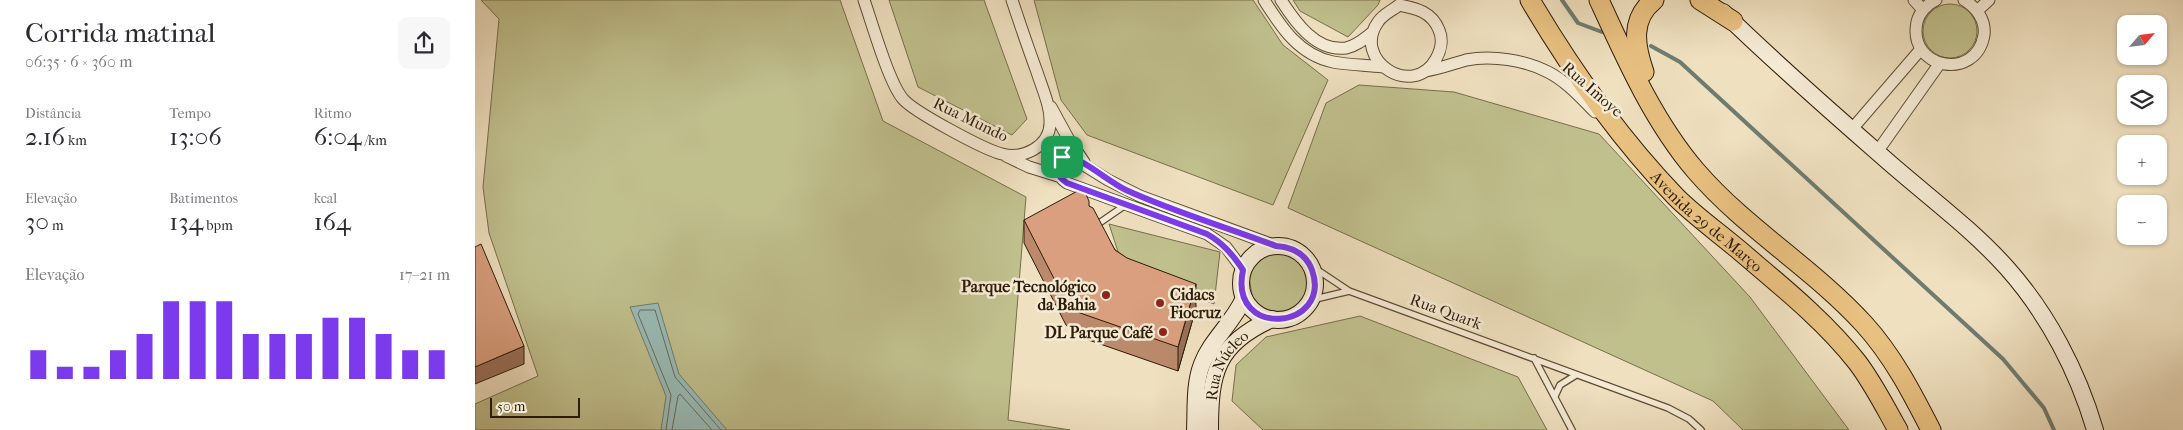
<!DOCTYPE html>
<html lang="pt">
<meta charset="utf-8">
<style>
:root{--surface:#fff;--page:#f7f7f7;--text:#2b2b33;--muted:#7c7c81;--accent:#7c3aed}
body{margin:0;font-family:"IM FELL French Canon",serif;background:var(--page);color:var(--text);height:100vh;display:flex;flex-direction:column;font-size:19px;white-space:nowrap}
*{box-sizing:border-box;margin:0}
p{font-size:16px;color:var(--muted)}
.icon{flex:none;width:28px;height:28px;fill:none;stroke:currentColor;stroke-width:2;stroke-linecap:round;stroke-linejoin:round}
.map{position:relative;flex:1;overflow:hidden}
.details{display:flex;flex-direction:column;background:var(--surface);width:475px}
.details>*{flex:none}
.needle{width:32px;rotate:62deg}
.buttons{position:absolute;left:1642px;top:15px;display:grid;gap:10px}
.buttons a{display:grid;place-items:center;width:50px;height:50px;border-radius:10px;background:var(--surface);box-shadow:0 1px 4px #0004;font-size:25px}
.scale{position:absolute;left:15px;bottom:12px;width:90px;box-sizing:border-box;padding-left:5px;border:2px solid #2d1c06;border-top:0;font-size:14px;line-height:18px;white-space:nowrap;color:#2d1c06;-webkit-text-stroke:4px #f5ebd5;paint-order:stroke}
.pin{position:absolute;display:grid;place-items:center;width:42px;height:42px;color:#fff;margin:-21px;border-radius:10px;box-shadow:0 2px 8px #0006}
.round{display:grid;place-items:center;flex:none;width:52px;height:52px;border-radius:10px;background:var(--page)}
.summary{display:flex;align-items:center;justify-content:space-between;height:85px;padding:0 25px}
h1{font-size:28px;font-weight:600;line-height:38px}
.stats{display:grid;grid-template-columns:repeat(3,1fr);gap:8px;height:85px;padding:5px 25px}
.stats div{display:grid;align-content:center}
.stats b{font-size:25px;font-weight:600}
.stats small{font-size:14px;font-weight:400}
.stats p{font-size:14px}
.chart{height:140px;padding:10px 25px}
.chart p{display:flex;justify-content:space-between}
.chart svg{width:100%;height:90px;margin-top:5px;stroke:var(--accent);stroke-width:6}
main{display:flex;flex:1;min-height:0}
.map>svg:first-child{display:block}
.green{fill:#c0c08d;stroke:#766e4a}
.water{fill:#9abcb7;stroke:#6e7c70}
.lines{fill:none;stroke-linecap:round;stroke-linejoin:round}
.shore{stroke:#646c5e;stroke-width:1}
.stream{stroke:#6e7c70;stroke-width:4}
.lane-casing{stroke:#5e4d34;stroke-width:8}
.street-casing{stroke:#5e4d34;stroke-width:13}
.secondary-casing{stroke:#2d1c06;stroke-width:18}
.primary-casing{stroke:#2d1c06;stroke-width:21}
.lane{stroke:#f5ebd5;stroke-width:5.5}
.street{stroke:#f5ebd5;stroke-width:11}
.secondary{stroke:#f5ebd5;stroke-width:16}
.primary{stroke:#e8c080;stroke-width:19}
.wall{fill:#bb896c;stroke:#2d1c06}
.shaded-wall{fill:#996f58;stroke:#2d1c06}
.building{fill:#da9f7e;stroke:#2d1c06}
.route-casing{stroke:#fff;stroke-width:10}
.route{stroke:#7c3aed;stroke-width:6}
.poi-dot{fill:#8f2418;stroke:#f5ebd5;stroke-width:2}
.labels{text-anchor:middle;stroke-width:5;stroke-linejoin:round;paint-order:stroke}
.street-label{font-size:16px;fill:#2d1c06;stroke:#f5ebd5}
.poi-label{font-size:16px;font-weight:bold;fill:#2d1c06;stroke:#f5ebd5;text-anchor:end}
</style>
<main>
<section class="details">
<div class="summary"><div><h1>Corrida matinal</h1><p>06:35 · 6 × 360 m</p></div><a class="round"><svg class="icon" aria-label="share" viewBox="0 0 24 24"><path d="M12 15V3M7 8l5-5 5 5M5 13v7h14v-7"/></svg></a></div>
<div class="stats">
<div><p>Distância</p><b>2.16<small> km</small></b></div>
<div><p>Tempo</p><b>13:06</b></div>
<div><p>Ritmo</p><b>6:04<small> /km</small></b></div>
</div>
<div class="stats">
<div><p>Elevação</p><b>30<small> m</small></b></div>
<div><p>Batimentos</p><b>134<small> bpm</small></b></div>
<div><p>kcal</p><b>164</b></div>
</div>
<div class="chart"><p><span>Elevação</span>17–21 m</p>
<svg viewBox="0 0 160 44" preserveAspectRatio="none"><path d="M5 44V30M15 44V38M25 44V38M35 44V30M45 44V22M55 44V6M65 44V6M75 44V6M85 44V22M95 44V22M105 44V22M115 44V14M125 44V14M135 44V22M145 44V30M155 44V30"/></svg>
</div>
</section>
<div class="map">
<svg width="1708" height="430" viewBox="0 0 1708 430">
<rect width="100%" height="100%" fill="#efe0bf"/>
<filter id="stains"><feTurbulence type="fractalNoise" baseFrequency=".004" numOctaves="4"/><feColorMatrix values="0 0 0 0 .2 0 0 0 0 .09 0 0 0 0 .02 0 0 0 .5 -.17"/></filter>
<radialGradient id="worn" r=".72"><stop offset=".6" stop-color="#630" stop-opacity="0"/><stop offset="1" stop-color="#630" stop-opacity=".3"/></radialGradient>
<path class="green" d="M6,0H365L408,121L551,197L533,420L595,430H0V404L63,376L14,233L8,187L24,19Z
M414,0H509L552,119L537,135L443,87Z
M559,0H778L808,45L853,80L798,205L612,135L586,100Z
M818,0H905L903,5L873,37L825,11Z
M1448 31a27 27 0 1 1 54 0a27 27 0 1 1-54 0Z
M884,85L979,92L1124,134L1275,297L1374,430H1268L1238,401L813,208L851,103Z
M634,224L745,252L739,304L648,267Z
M812,252C858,276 819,335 778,301L773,271L789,255Z
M885,316L1043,377L1072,430H788L757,401L761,365L791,337Z"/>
<path class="water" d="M183,303L204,374L252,430H186L191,396L155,307Z"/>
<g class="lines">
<path class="shore" d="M191,430L196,395L163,314L165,310H180L200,377L246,430
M197,430L203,396L205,394L237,430"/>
<path class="stream" d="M1087,0L1103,23L1127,32
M1176,46L1205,62L1528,359L1569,408L1579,430"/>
<g class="lane-casing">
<path id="lane" d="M620,226L649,206
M835,265L874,291L1193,408L1214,419L1226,430
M836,300L874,291
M1059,358L1097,430
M1080,396L1085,385L1101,375"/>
</g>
<g class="street-casing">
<path id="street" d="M389,0C397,23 414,83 428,99C439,112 510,150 527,154C548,160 575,146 575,123C576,107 567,88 562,72C553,48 545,24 537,0
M789,0C806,27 824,55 858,62C874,65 891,65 908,67
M806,0C820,22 841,52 871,48C882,46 890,38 898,32
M1439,0L1448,10
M1461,0C1452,4 1444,13 1442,22C1432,69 1501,82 1509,35C1511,20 1501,7 1489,0
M924,5C941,8 957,12 964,30C968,39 966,50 961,59C938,100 876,60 903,22C908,14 917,11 924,5Z
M1502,11L1514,0
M950,71C964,69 977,64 991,60C1017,55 1050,60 1073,72C1091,81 1106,98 1120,112
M576,107L594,140L609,162
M1377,129L1446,49
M1402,152L1465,63
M531,156L554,167L583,176
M768,270L751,247L732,234L592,183C582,176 578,167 587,157H596L633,180L665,196L801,246"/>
</g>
<g class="secondary-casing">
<g id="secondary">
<path d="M1248,12C1302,65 1360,115 1417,165C1455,198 1498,230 1532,268C1573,314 1603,372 1620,430"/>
<circle cx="803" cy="283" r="37"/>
<path d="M720,430C721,409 719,384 727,364C736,340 758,323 769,298"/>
<path id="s1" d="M735,430C735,373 741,344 797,319"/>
</g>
</g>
<g class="primary-casing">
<g id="primary">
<path id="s2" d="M1055,0C1097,71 1143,137 1201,197C1220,216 1244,233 1264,250C1305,285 1349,320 1382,362C1398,383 1410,407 1423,430"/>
<path d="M1124,0C1151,59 1179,122 1221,171C1271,229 1338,268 1389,324C1418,356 1437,393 1456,430"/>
<path d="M1225,0L1258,21"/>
<path d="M1169,72C1160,46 1155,19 1179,0"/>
</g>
</g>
<use href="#lane" class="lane"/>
<use href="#street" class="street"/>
<use href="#secondary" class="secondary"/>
<use href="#primary" class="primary"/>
</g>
<path class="wall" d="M614,206L640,250L721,308L703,371L605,337L591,325L549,243V220Z"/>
<path class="shaded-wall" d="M721,284V308L703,371V347Z
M49,346V364L0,384V367Z"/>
<path class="building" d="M608,188L614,201V206L618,208L640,250L652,258L721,284L703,347L605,313L591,302L549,220Z
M6,244L49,346L0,367V247Z"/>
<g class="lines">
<g class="route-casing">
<path id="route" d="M591,156C607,158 634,182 651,190C699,212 751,227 801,246C817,247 831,254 837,270C858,330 753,340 768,270C758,255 748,243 732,234L592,183C582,176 579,170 585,159Z"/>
</g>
<use href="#route" class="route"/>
</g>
<g class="poi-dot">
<circle cx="631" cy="295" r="5"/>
<circle cx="685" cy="303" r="5"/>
<circle cx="688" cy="332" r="5"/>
</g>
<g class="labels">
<g class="street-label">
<text transform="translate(1118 89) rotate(41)" y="6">Rua Imoye</text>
<text transform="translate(496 119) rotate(26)" y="6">Rua Mundo</text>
<text dy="6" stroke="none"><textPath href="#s2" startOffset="285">Avenida 29 de Março</textPath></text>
<text transform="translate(971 311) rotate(20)" y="6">Rua Quark</text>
<text dy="6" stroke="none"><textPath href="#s1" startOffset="69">Rua Núcleo</textPath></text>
</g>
<g class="poi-label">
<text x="621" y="292">Parque Tecnológico<tspan x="621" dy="18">da Bahia</tspan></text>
<text x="695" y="300" text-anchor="start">Cidacs<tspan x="695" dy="18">Fiocruz</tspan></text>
<text x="678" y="338">DL Parque Café</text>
</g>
</g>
<rect width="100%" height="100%" filter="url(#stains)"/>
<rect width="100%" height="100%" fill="url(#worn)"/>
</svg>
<div class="buttons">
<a><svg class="needle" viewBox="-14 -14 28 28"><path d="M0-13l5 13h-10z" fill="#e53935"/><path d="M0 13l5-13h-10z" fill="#7c7c81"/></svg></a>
<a><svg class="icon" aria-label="layers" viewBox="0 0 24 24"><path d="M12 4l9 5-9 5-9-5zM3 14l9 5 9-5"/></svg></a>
<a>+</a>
<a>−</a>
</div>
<div class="scale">50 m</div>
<div class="pin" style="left:587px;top:157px;background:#1e9e55"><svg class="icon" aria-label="arrive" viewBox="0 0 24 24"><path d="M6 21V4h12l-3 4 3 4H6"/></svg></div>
</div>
</main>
